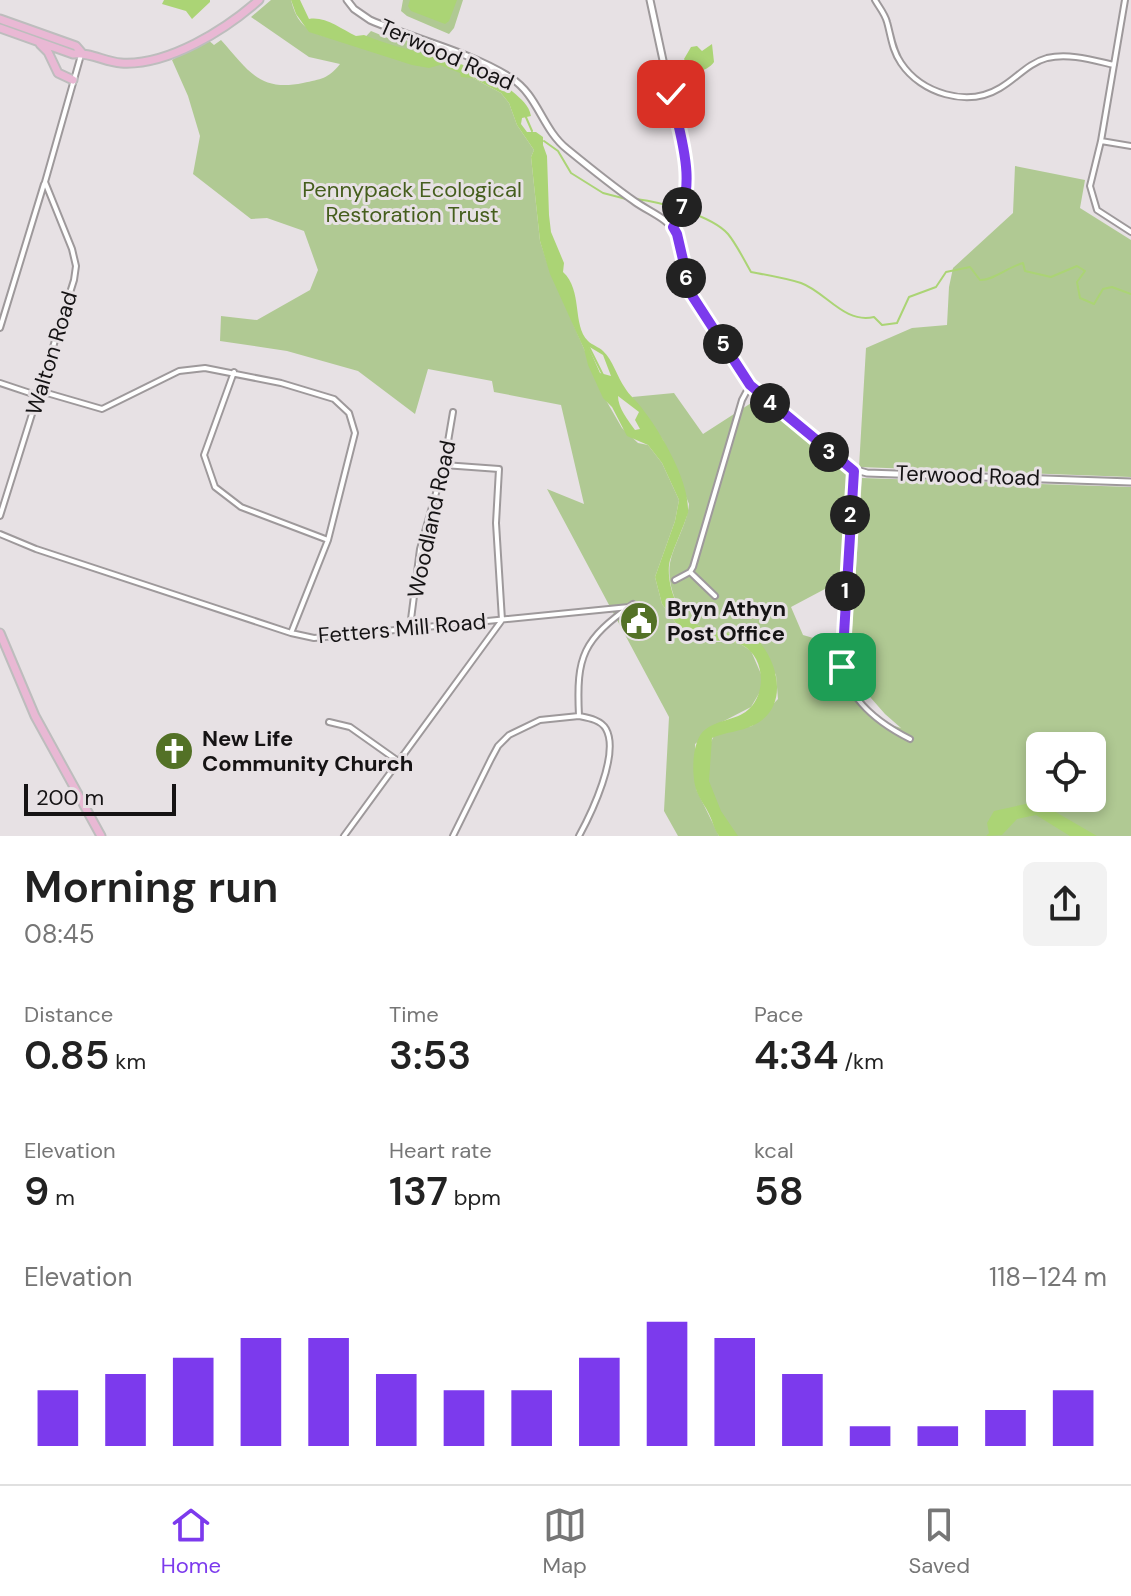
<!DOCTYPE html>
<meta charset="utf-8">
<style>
:root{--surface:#fff;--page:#f2f2f2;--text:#222;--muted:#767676;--line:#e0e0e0;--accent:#7c3aed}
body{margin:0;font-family:"DM Sans",sans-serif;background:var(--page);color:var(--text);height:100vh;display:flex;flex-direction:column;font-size:30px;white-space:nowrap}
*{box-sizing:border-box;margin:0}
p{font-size:26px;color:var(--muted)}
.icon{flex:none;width:44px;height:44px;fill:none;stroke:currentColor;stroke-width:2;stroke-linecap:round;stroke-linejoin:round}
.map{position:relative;height:836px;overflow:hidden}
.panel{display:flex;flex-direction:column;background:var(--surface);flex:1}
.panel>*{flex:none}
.controls{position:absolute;left:1026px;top:732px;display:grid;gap:16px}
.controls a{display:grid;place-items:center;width:80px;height:80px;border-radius:12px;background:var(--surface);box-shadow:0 4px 12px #0003;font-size:40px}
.scale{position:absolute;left:24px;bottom:20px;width:152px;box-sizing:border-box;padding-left:8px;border:4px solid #151314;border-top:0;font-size:22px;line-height:28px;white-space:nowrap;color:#151314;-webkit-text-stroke:6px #e7e1e4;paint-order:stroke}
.pin{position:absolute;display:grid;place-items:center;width:68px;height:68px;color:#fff;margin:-34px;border-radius:16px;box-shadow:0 4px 12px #0006}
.km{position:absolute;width:40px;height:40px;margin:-20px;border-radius:50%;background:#222;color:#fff;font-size:22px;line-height:40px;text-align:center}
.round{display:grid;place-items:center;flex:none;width:84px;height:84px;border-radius:12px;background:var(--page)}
.headline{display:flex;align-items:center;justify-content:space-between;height:136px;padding:0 24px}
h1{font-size:44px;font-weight:600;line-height:60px}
.figures{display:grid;grid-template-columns:repeat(3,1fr);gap:12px;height:136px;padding:8px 24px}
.figures div{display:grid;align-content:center}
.figures b{font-size:40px;font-weight:600}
.figures small{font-size:22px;font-weight:400}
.figures p{font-size:22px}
.chart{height:224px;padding:16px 24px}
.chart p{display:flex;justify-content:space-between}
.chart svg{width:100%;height:144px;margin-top:8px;stroke:var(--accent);stroke-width:6}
.menu{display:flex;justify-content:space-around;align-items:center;height:112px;border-top:2px solid var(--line);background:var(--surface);font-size:22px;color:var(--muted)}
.menu a{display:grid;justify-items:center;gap:4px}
.menu .current{color:var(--accent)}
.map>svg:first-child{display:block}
.green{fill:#b0c993;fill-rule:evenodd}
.water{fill:#abd475;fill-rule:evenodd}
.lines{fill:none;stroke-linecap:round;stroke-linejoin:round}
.stream{stroke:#abd475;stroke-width:2}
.minor-casing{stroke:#9e999b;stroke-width:8}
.tertiary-casing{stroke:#9e999b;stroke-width:9}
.primary-casing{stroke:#bdbdbd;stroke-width:11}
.minor{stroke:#fff;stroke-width:4}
.tertiary{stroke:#fff;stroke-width:5}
.primary{stroke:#e9b8d4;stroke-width:7}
.route-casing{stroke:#fff;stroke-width:16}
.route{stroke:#7c3aed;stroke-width:10}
.labels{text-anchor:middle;stroke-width:6;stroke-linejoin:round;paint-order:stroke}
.street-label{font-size:22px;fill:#151314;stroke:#e7e1e4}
.park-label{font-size:22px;fill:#455e1d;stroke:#e7e1e4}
.poi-label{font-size:22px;font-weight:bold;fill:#151314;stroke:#e7e1e4;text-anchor:start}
</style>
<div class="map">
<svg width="1131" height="836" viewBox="0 0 1131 836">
<rect width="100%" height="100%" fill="#e7e1e4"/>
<path class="green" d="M271,0H291C300,39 326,34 357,46L371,31L388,38L390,34L439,53L473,78L501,93L509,103L517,125L534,150L531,157L540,241L549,268L607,402L622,428L638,443L648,445L662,463L679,500L675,521L655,577L662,604L687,638L704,642H734L742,645L751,651L761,674V690L751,707L722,722L695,744L696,789L719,836H678L664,811L669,717L547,489L584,504L561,405L494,392L492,381L428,369L415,414L358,371L287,351L220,341L221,316L257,320L310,290L318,270L304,231L267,218L251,219L193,174L200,136L188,96L172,60L207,39L214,45L221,40C248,70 259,92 303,83C321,79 328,79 340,64L309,57L251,17Z
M403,0H463L454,28L449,34L407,16L401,11Z
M1015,166L1085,180L1080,208L1131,240V477L859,467L866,348L912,328L947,325L949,287L953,268L1013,213Z
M674,393L703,434L762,396L854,471L840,581L791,607L803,635L837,645L846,684L879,721L901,728L885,714L849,673L862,478L1131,487V836H724C711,804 696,767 715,734L752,726L778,699L776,675L753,635C722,632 688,634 675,599C671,589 668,575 670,563C674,543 687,525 689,504L663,440L632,397ZM1040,746H1092V798H1040Z"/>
<path class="water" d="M164,0H210V2L192,19L186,11L162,4Z
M291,0H300L309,19C325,16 341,29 356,36L364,35C413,56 470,56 513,92C521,99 529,105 531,116L522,118L521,124L527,132H536L543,137V145L547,156L549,215L551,232L564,263L563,272C583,290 572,325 588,341C592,345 599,347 603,351C613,360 617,377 625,388C629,395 636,400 641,407C660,431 690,481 688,513C683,529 675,544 670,560C667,571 670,587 674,597C688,633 720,633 753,635C778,658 791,707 754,725C740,732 725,732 712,738L709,781L721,811L738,836H719C714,829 713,822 709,814C706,807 700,800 697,792C691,777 691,739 706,729C719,719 739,720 750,708C767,691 764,656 742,645C726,637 704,644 687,638L662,604L655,577L675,521L679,500L662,463L648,445L627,436L612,407L603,398L588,365L584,349L550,274L540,241L531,157L534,150L517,125L509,103L501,93L473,78L461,77L460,73L440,65L429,68L412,65L309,32L296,14ZM588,346L603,355L611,376L600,373ZM618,396L639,412L635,420L640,429L635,430C628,420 618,408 618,396Z
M410,0H457L449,21L445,24L411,11L408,6Z
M712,44L714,62C709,69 698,74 690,70L684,59L691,47L697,46L702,51Z
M1030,803L1047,807L1097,836H1070L1036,815L1017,819L1002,835L986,836L989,833L987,823L994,811Z"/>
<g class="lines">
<path class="stream" d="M525,115L532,131
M544,141L558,151L571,173L603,193L630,200
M636,199C660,202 711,215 728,234C737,245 744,260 751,272C767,275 785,278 801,283C826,292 844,324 874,317L882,325L897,323L909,297L936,287L946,272L970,267L980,280C992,281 1008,267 1023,263L1025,271L1051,277L1077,266L1085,271L1077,282L1080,298L1094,304L1103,289L1112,287L1131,294
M588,345L603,375"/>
<g class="minor-casing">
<path id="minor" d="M875,0C879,7 885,14 887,22C891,36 892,50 901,63C921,93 967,108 1000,88C1016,79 1028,63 1047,58C1069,53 1092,60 1114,65
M1125,0L1101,141L1090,186L1097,210L1131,232
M1101,141L1131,146
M0,328L44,184
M234,372L204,455L215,487L241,507L328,540
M0,383L39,396
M40,391L102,409L179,371L205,368L281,383L334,399L349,413L355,433L328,540L291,633
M854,471L841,648C839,692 874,721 910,739
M0,516L74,280L76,266L72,249L45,182L81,55
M0,534L36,549L291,633L314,638L629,607
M690,572L715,596
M675,580L690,572L693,567L742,400L750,385
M410,627L420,549L444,465L453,412
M329,722L350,727L398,761
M344,836L502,620L496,523L499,469L444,465
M453,836L491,759L498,746L509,735L540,720L579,716
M579,836C591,814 620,754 606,729C601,720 589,718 579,716C576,655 583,640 633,604"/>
</g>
<g class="tertiary-casing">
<path id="tertiary" d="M347,0L354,9L370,20C416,40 468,51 511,78C538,95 542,129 567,149C589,167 611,185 634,201C649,212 668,218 677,234L691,294L752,388L849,468L867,473L1131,482
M650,0L686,167L685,196L680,214L673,227"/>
</g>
<g class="primary-casing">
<path id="primary" d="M0,19L76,46L82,53
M0,28L73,54C90,52 105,62 121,63C168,66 225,30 259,0
M40,44L48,52L58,73L73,80
M0,633L35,716L101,836"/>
</g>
<use href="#minor" class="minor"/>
<use href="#tertiary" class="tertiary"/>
<use href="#primary" class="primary"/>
</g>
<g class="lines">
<g class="route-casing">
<path id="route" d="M671,94C680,135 700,188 673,227L677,234L691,294L750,385L854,471L842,667"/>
</g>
<use href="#route" class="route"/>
</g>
<defs>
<g id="civic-disc" transform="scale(2)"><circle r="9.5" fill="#537126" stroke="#e7e1e4"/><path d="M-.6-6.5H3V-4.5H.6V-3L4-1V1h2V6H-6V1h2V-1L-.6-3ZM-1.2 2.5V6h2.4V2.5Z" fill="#fff"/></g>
<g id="church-disc" transform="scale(2)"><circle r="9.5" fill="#537126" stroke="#e7e1e4"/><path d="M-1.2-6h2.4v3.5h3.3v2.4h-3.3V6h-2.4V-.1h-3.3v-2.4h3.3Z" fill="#fff"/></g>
</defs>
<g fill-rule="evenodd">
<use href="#civic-disc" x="639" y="621"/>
<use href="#church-disc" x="174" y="751"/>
</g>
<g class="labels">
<g class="street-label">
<text transform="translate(447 54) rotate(24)" y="8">Terwood Road</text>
<text transform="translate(51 353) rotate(-73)" y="8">Walton Road</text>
<text transform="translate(968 475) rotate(2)" y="8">Terwood Road</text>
<text transform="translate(431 519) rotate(-78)" y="8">Woodland Road</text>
<text transform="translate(402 628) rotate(-5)" y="8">Fetters Mill Road</text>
</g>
<g class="park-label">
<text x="412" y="197">Pennypack Ecological<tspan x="412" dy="25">Restoration Trust</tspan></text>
</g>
<g class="poi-label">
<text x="667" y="616">Bryn Athyn<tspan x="667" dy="25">Post Office</tspan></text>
<text x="202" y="746">New Life<tspan x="202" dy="25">Community Church</tspan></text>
</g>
</g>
</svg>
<div class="controls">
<a><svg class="icon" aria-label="locate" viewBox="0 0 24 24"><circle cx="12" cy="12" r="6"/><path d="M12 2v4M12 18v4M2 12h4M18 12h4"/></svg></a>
</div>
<div class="scale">200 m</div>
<div class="pin" style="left:842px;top:667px;background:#1e9e55"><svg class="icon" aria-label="arrive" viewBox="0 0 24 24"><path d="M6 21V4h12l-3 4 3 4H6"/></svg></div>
<div class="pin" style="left:671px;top:94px;background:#d93025"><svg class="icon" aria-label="check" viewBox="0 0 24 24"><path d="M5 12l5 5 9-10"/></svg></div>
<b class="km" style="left:845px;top:591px">1</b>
<b class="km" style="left:850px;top:515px">2</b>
<b class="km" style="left:829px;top:452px">3</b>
<b class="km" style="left:770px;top:403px">4</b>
<b class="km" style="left:723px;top:344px">5</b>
<b class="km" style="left:686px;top:278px">6</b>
<b class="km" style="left:682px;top:207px">7</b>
</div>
<section class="panel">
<div class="headline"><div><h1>Morning run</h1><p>08:45</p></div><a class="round"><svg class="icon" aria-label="share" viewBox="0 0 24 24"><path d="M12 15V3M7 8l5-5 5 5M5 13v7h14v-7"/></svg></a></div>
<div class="figures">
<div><p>Distance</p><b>0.85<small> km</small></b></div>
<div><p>Time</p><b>3:53</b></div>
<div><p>Pace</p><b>4:34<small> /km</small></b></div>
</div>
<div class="figures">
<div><p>Elevation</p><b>9<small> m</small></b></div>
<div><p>Heart rate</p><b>137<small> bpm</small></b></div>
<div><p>kcal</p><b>58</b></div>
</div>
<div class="chart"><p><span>Elevation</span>118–124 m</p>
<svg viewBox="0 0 160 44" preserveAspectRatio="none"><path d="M5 44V27M15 44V22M25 44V17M35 44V11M45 44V11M55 44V22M65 44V27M75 44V27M85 44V17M95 44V6M105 44V11M115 44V22M125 44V38M135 44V38M145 44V33M155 44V27"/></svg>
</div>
</section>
<nav class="menu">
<a class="current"><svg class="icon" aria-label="home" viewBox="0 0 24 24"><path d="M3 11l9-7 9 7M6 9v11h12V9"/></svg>Home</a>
<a><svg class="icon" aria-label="map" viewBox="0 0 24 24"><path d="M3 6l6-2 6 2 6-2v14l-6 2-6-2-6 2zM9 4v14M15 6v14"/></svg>Map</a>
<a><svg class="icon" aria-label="saved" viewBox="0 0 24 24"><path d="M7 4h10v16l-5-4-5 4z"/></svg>Saved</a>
</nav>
